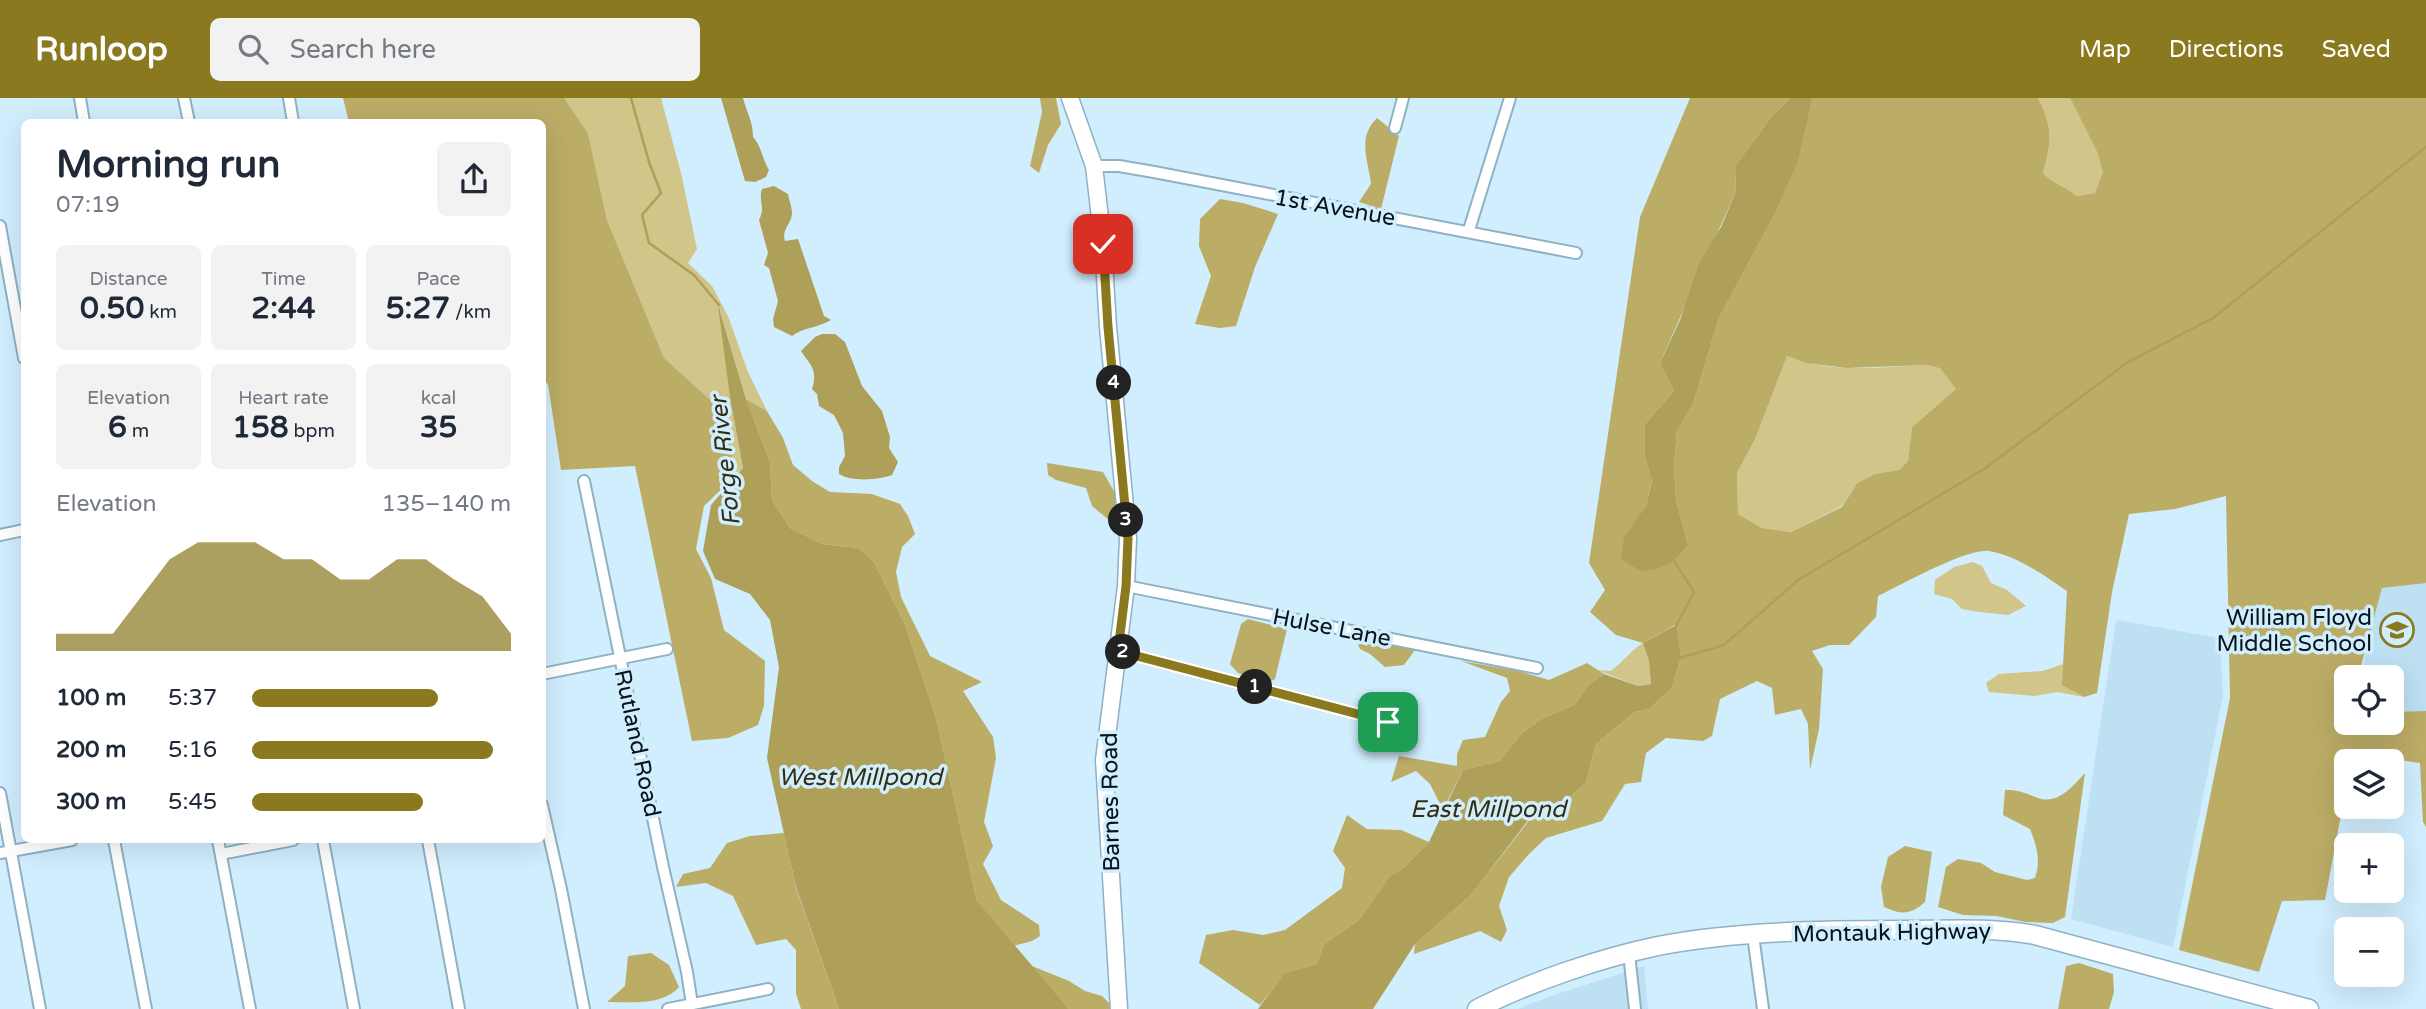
<!DOCTYPE html>
<meta charset="utf-8">
<style>
:root{--surface:#fff;--page:#f2f2f3;--text:#1f2937;--muted:#747a83;--accent:#8a791e}
body{margin:0;font-family:"Varela Round",sans-serif;background:var(--page);color:var(--text);height:100vh;display:flex;flex-direction:column;font-size:26px;white-space:nowrap}
*{box-sizing:border-box;margin:0}
p{font-size:23px;color:var(--muted)}
.icon{flex:none;width:38px;height:38px;fill:none;stroke:currentColor;stroke-width:2;stroke-linecap:round;stroke-linejoin:round}
.map{position:relative;flex:1;overflow:hidden}
.details{position:absolute;left:21px;top:21px;width:525px;height:724px;display:flex;flex-direction:column;background:var(--surface);border-radius:10px;box-shadow:0 7px 28px #0002}
.details>*{flex:none}
.fabs{position:absolute;left:2334px;top:567px;display:grid;gap:14px}
.fabs a{display:grid;place-items:center;width:70px;height:70px;border-radius:10px;background:var(--surface);box-shadow:0 7px 28px #0002;font-size:35px}
.pin{position:absolute;display:grid;place-items:center;width:60px;height:60px;color:#fff;margin:-30px;border-radius:14px;box-shadow:0 4px 10px #0006}
.km{position:absolute;width:35px;height:35px;margin:-18px;border-radius:50%;background:#222;color:#fff;font-size:19px;line-height:35px;text-align:center}
.round{display:grid;place-items:center;flex:none;width:74px;height:74px;border-radius:10px;background:var(--page)}
.overview{display:flex;align-items:center;justify-content:space-between;height:119px;padding:0 35px}
h1{font-size:38px;font-weight:700;line-height:52px}
.figures{display:grid;grid-template-columns:repeat(3,1fr);gap:10px;height:119px;padding:7px 35px}
.figures div{display:grid;align-content:center;border-radius:10px;background:var(--page);text-align:center}
.figures b{font-size:30px;font-weight:700}
.figures small{font-size:19px;font-weight:400}
.figures p{font-size:19px}
.chart{height:196px;padding:14px 35px}
.chart p{display:flex;justify-content:space-between}
.chart svg{width:100%;height:126px;margin-top:7px;fill:var(--accent);opacity:.7}
ul{padding:0 35px;list-style:none;font-size:23px}
li{display:grid;grid-template-columns:112px 84px 1fr;align-items:center;height:52px}
li i{height:18px;border-radius:9px;background:var(--accent)}
header{display:flex;align-items:center;gap:42px;box-sizing:border-box;height:98px;padding:0 35px;background:var(--accent);color:#fff}
header strong{font-size:33px}
nav{display:flex;gap:38px;margin-inline-start:auto;font-size:24px}
.search{width:490px;height:63px;background:var(--page);display:flex;align-items:center;gap:18px;box-sizing:border-box;padding:0 24px;border-radius:10px;color:var(--muted);font-size:26px}
.map>svg:first-child{display:block}
.built{fill:#bde0f3}
.green{fill:#d1c58a}
.forest{fill:#bbac66;fill-rule:evenodd}
.water{fill:#ae9f59}
.lines{fill:none;stroke-linecap:round;stroke-linejoin:round}
.stream{stroke:#ae9f59;stroke-width:2.5}
.street-casing{stroke:#8eb1c4;stroke-width:14}
.secondary-casing{stroke:#8eb1c4;stroke-width:19}
.primary-casing{stroke:#8eb1c4;stroke-width:21}
.street{stroke:#fff;stroke-width:10}
.secondary{stroke:#fff;stroke-width:16}
.primary{stroke:#fff;stroke-width:18}
.route-casing{stroke:#fff;stroke-width:14}
.route{stroke:#8a791e;stroke-width:9}
.labels{text-anchor:middle;stroke-width:7;stroke-linejoin:round;paint-order:stroke}
.street-label{font-size:23px;fill:#07141b;stroke:#d1eefe}
.poi-label{font-size:23px;fill:#07141b;stroke:#d1eefe;text-anchor:end}
.water-label{font-size:24px;font-style:italic;fill:#342e0e;stroke:#d1eefe}
</style>
<header>
<strong>Runloop</strong>
<div class="search"><svg class="icon" aria-label="search" viewBox="0 0 24 24"><circle cx="10" cy="10" r="6"/><path d="M15 15l6 6"/></svg>Search here</div>
<nav><a>Map</a><a>Directions</a><a>Saved</a></nav>
</header>
<div class="map">
<svg width="2426" height="911" viewBox="0 0 2426 911">
<rect width="100%" height="100%" fill="#d1eefe"/>
<path class="built" d="M2426,480V657L2392,625V579H2362L2376,484Z
M2116,522L2220,540L2223,598L2173,849L2071,821Z
M1644,868L1648,911H1518L1548,899Z"/>
<path class="green" d="M564,0H661L682,79L697,151L688,165L712,188L728,218L748,274L767,313L746,301L720,213L730,300L743,370L731,382L733,352L716,307L664,260L607,122L588,35Z
M2038,0H2070L2098,56L2104,75L2095,95L2075,98C2065,88 2053,86 2043,75C2052,42 2053,32 2038,0Z
M1787,258C1831,276 1880,269 1927,267L1940,269L1956,291L1912,329L1908,363L1899,372L1875,376L1857,385L1842,408L1791,434L1762,430L1738,416L1737,375L1756,339Z
M1973,464L1982,468L1991,485L2007,492L2026,508L2008,517L1979,514L1962,511L1952,501L1934,496L1935,482L1954,469Z
M1643,545L1649,563L1651,586L1638,588L1597,572L1611,573C1623,564 1630,553 1643,545Z
M2063,566V587L2084,599L2057,594L2035,598L1989,594L1986,585L1999,576L2043,573Z"/>
<path class="forest" d="M343,0H564L588,35L607,122L664,260L716,307L733,352L731,382L704,408L696,451L711,480L724,532L765,563L764,608L758,627L728,640L692,643L635,368L561,372L548,286L543,283L542,24H349Z
M1040,0H1056L1061,26L1048,47L1039,75L1030,68L1042,14Z
M1690,0H1790L1773,17L1735,68L1736,93L1660,265L1674,293L1645,326V358L1652,382L1646,408L1639,420L1688,446L1676,402L1674,368L1677,333L1693,306L1719,220L1771,123L1812,0H2038C2053,31 2052,42 2043,75C2053,86 2065,88 2076,98L2095,95L2103,75L2098,56L2070,0H2426V485L2382,490L2358,579H2347V625H2392V614L2426,613V729L2423,724L2420,665L2379,659L2365,663H2347V685L2325,802L2282,803L2259,874L2179,852L2230,600L2226,398L2175,411L2129,416L2112,494L2097,595L2084,599L2062,587L2067,493C2043,477 2018,458 1989,453C1967,450 1901,487 1878,498L1876,519L1849,547H1830L1812,553L1823,571L1819,631L1810,672L1808,626L1801,611L1775,617L1772,590L1757,583L1720,601L1712,638L1703,643L1666,640L1646,655L1641,684L1625,686L1602,723L1546,740L1529,756L1509,779L1499,808L1507,832L1501,844L1480,833L1414,856L1415,846L1472,796L1530,721L1558,708L1586,685L1596,646L1635,614L1649,611L1672,590L1681,559L1675,527L1643,545L1616,537L1590,514L1605,492L1589,465L1640,119ZM1787,258L1806,265L1847,270L1927,267L1940,270L1956,291L1912,329L1908,363L1899,372L1875,376L1857,385L1842,409L1791,434L1762,430L1738,416L1737,375L1756,339Z
M1377,20L1399,38L1381,111L1359,104L1371,86C1368,62 1357,39 1377,20Z
M1220,101L1243,105L1278,116L1255,169L1236,228L1220,230L1195,226L1211,178L1199,148L1200,121Z
M746,301L767,313L783,340L793,367L812,383L830,394L872,396L900,406L908,418L915,436L902,449L896,474L901,499L930,558L982,584L963,593L993,639L996,660L984,724L993,748L983,766L1001,802L1039,827L1040,838L1032,843L1013,848L977,803L936,620L904,524L874,464L858,450L822,446L790,430L772,402L770,364Z
M1047,365L1103,374L1115,395V427L1092,408L1086,390L1056,382L1048,377Z
M1248,521L1287,531L1275,581L1267,585L1238,575L1230,566L1241,526Z
M1355,539L1415,552L1404,567L1385,569L1370,556L1360,551Z
M1461,563L1518,573L1549,582L1587,565L1604,576L1589,587L1574,607L1543,620L1521,636L1500,663L1463,672L1443,712L1430,686L1416,673L1391,684L1399,658L1457,668V656L1463,642L1485,639L1501,604L1510,593L1507,580Z
M2085,675L2065,819L2053,825L2025,824L1997,818L1963,817L1938,809L1946,769L1958,761L1981,765L1995,774L2027,782L2035,780C2041,762 2037,749 2030,731L2003,717L2005,692C2022,692 2023,695 2038,700C2058,707 2073,688 2085,675Z
M1347,717L1367,731L1401,732L1429,744L1403,770L1389,779L1359,822L1324,846L1317,866L1286,875L1260,907L1199,865L1206,837L1233,832L1263,837L1285,832L1342,790L1345,770L1333,753Z
M784,735L796,790L839,911H801L796,896V852L786,841L756,847L733,798L706,785L676,789L683,776L710,770L727,745L750,738Z
M1905,748L1932,754L1925,804C1910,817 1902,817 1884,809L1881,789L1888,759Z
M651,855L669,867L679,889C662,908 631,904 607,904L625,888L628,858Z
M2079,865L2113,876L2114,894L2109,911H2058L2066,868Z
M1032,868L1069,883L1085,893L1102,898L1109,905L1110,911H1069Z"/>
<path class="water" d="M721,0H743C747,15 753,24 753,39C762,49 762,61 769,72L766,79L755,84L745,83Z
M1790,0H1812L1798,63L1771,123L1719,220L1693,306L1677,333L1674,368L1676,402L1688,446C1673,467 1665,470 1640,473L1621,461L1624,440L1646,408L1652,383L1645,358V326L1674,293L1660,265L1680,222L1699,166L1721,129L1736,93L1735,68L1773,17Z
M774,88L788,96C789,102 792,109 792,115C792,126 781,131 785,143L798,141L824,218L831,222C818,230 804,229 792,238L774,229L773,221L778,203L769,170L764,167L768,155L759,122C766,109 758,104 762,91Z
M718,207L746,301L770,364L772,402L790,430L822,446L858,450L874,464L904,524L936,620L977,803L1069,911H839L796,789L767,660L779,569L770,522L750,496L715,481L703,453L711,407L743,370L730,300Z
M822,236H835L845,244L862,288L882,313L890,339L889,350L898,364L892,377C878,382 852,384 839,376V369L845,358L843,335L834,317L819,308L817,296L812,291C818,272 811,268 801,253L815,239Z
M1676,527L1681,559L1672,590L1649,611L1635,614L1596,646L1586,685L1558,708L1529,721L1472,796L1415,846L1373,911H1258L1285,875L1317,866L1324,846L1359,822L1389,779L1403,770L1429,744L1463,672L1500,663L1521,636L1543,620L1574,607L1589,587L1604,576L1638,588L1651,586L1649,563L1643,545Z"/>
<g class="lines">
<path class="stream" d="M631,0L649,64L661,95L642,117L649,145L694,177L719,207
M1672,460L1694,494L1675,530
M1680,560L1724,547L1798,482L1984,371L2128,264L2213,220L2426,49"/>
<g class="street-casing">
<path id="street" d="M80,0L84,24
M184,0L189,24
M289,0L293,24
M1395,30L1403,0
M1094,68H1119L1154,74L1576,155
M0,128L24,260
M1469,132L1510,0
M584,383L663,769L687,874L692,906
M0,437L24,432
M1126,488L1537,570
M1118,553L1388,624
M542,576L667,551
M0,695L40,911
M542,707L561,791L584,911
M114,742L146,911
M218,742L250,911
M323,742L354,911
M428,742L459,911
M0,755L72,742
M221,756L293,742
M1753,837L1763,911
M1629,855L1635,911
M668,911L768,891"/>
</g>
<g class="secondary-casing">
<path id="secondary" d="M1070,0L1094,68L1103,146L1108,229L1128,440L1126,488L1104,662L1119,911"/>
</g>
<g class="primary-casing">
<path id="primary" d="M1477,911C1530,884 1600,860 1658,848C1734,833 1825,832 1902,832C1947,832 1991,829 2035,837L2309,911"/>
</g>
<use href="#street" class="street"/>
<use href="#secondary" class="secondary"/>
<use href="#primary" class="primary"/>
</g>
<g class="lines">
<g class="route-casing">
<path id="route" d="M1103,146L1108,229L1128,440L1126,488L1118,553L1388,624"/>
</g>
<use href="#route" class="route"/>
</g>
<defs>
<g id="school-ring" transform="scale(1.75)"><circle r="9.5" fill="#d1eefe" stroke="#8a791e" stroke-width="1.5"/><path d="M0-5L7-2L0 1L-7-2ZM-4 1L0 2.5L4 1V4Q0 6-4 4Z" fill="#8a791e"/></g>
</defs>
<g fill-rule="evenodd">
<use href="#school-ring" x="2397" y="532"/>
</g>
<g class="labels">
<g class="street-label">
<text transform="translate(1335 109) rotate(10)" y="8">1st Avenue</text>
<text transform="translate(1332 529) rotate(11)" y="8">Hulse Lane</text>
<text transform="translate(638 645) rotate(78)" y="8">Rutland Road</text>
<text transform="translate(1110 704) rotate(-91)" y="8">Barnes Road</text>
<text transform="translate(1892 834) rotate(-1)" y="8">Montauk Highway</text>
</g>
<g class="poi-label">
<text x="2372" y="527">William Floyd<tspan x="2372" dy="26">Middle School</tspan></text>
</g>
<g class="water-label">
<text transform="translate(725 363) rotate(-96)" y="8">Forge River</text>
<text x="860" y="687">West Millpond</text>
<text x="1488" y="719">East Millpond</text>
</g>
</g>
</svg>
<div class="fabs">
<a><svg class="icon" aria-label="locate" viewBox="0 0 24 24"><circle cx="12" cy="12" r="6"/><path d="M12 2v4M12 18v4M2 12h4M18 12h4"/></svg></a>
<a><svg class="icon" aria-label="layers" viewBox="0 0 24 24"><path d="M12 4l9 5-9 5-9-5zM3 14l9 5 9-5"/></svg></a>
<a>+</a>
<a>−</a>
</div>
<div class="pin" style="left:1388px;top:624px;background:#1e9e55"><svg class="icon" aria-label="arrive" viewBox="0 0 24 24"><path d="M6 21V4h12l-3 4 3 4H6"/></svg></div>
<div class="pin" style="left:1103px;top:146px;background:#d93025"><svg class="icon" aria-label="check" viewBox="0 0 24 24"><path d="M5 12l5 5 9-10"/></svg></div>
<b class="km" style="left:1255px;top:589px">1</b>
<b class="km" style="left:1123px;top:554px">2</b>
<b class="km" style="left:1126px;top:422px">3</b>
<b class="km" style="left:1114px;top:285px">4</b>
<section class="details">
<div class="overview"><div><h1>Morning run</h1><p>07:19</p></div><a class="round"><svg class="icon" aria-label="share" viewBox="0 0 24 24"><path d="M12 15V3M7 8l5-5 5 5M5 13v7h14v-7"/></svg></a></div>
<div class="figures">
<div><p>Distance</p><b>0.50<small> km</small></b></div>
<div><p>Time</p><b>2:44</b></div>
<div><p>Pace</p><b>5:27<small> /km</small></b></div>
</div>
<div class="figures">
<div><p>Elevation</p><b>6<small> m</small></b></div>
<div><p>Heart rate</p><b>158<small> bpm</small></b></div>
<div><p>kcal</p><b>35</b></div>
</div>
<div class="chart"><p><span>Elevation</span>135–140 m</p>
<svg viewBox="0 0 160 44" preserveAspectRatio="none"><path d="M0 44V38L10 38L20 38L30 25L40 12L50 6L60 6L70 6L80 12L90 12L100 19L110 19L120 12L130 12L140 19L150 25L160 38V44z"/></svg>
</div>
<ul>
<li><b>100 m</b>5:37<i style="width:72%"></i></li>
<li><b>200 m</b>5:16<i style="width:93%"></i></li>
<li><b>300 m</b>5:45<i style="width:66%"></i></li>
</ul>
</section>
</div>
